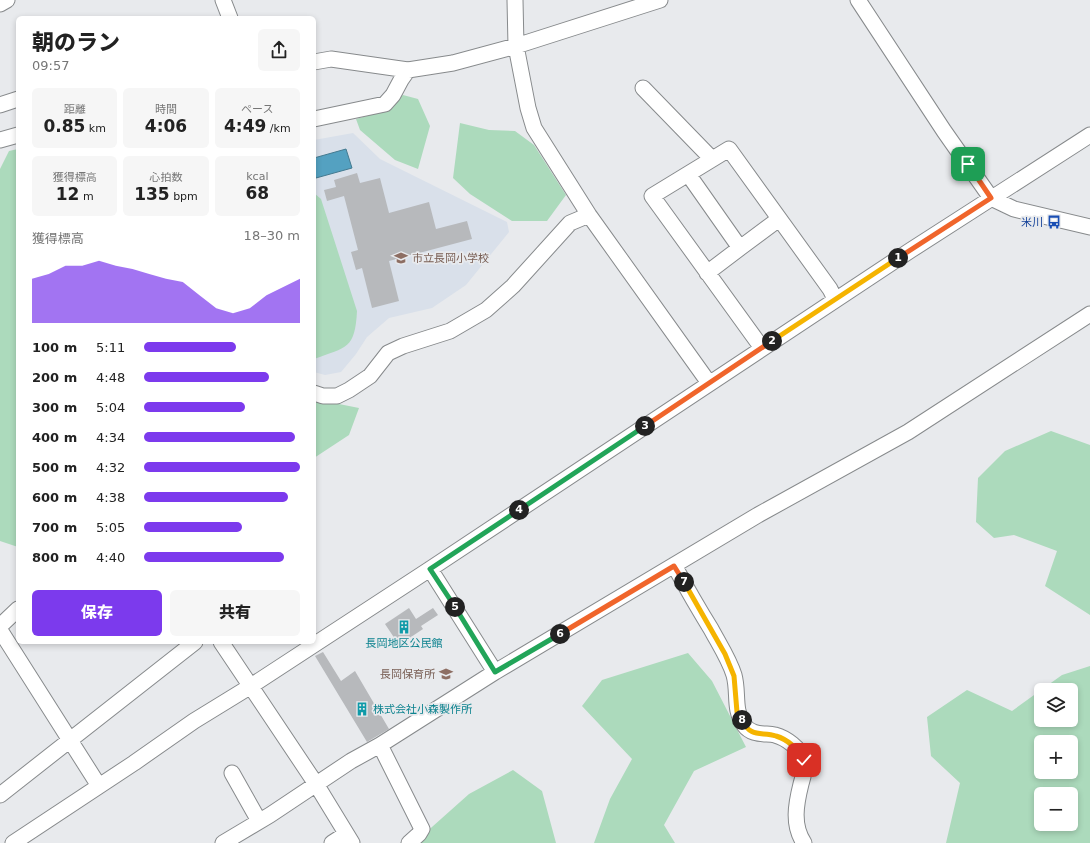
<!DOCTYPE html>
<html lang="ja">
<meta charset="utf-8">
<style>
:root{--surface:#fff;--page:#f6f6f6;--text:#222;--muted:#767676;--accent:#7c3aed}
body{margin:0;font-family:"DejaVu Sans","Noto Sans JP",sans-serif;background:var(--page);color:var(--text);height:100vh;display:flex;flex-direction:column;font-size:15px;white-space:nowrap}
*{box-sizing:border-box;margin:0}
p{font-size:13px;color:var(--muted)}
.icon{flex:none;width:22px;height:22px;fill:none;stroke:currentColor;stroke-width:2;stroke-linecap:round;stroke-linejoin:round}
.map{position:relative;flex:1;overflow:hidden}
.drawer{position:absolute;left:16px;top:16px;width:300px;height:628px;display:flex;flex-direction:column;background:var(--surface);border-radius:6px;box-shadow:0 2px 6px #0003}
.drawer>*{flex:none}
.buttons{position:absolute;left:1034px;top:683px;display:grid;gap:8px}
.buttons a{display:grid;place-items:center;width:44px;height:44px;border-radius:6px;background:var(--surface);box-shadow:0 2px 6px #0003;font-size:20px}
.pin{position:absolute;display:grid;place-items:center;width:34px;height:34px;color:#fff;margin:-17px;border-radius:8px;box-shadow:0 2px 6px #0006}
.km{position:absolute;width:20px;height:20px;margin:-10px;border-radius:50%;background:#222;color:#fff;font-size:11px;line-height:20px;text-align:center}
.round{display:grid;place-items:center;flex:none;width:42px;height:42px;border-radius:6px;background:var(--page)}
.summary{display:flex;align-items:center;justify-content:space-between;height:68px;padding:0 16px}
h1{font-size:22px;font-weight:800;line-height:30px}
.metrics{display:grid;grid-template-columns:repeat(3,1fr);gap:6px;height:68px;padding:4px 16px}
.metrics div{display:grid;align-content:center;border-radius:6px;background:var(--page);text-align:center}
.metrics b{font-size:17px;font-weight:800}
.metrics small{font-size:11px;font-weight:400}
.metrics p{font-size:11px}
.chart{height:112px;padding:8px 16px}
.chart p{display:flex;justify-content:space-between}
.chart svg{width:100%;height:72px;margin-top:4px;fill:var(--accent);opacity:.7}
.button{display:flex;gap:8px;margin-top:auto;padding:8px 16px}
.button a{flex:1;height:46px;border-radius:6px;background:var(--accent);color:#fff;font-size:16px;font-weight:800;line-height:46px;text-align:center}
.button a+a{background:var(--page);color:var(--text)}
ul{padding:0 16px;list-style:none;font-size:13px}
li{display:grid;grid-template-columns:64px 48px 1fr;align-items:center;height:30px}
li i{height:10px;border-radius:5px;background:var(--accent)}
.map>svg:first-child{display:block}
.built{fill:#d9e0ea}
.green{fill:#acdabc;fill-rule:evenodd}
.water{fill:#54a1c1;stroke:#447a90}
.building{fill:#b7b9bc}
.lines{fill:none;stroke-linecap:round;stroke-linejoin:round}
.minor-casing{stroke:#878a8c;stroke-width:17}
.minor{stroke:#fff;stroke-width:15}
.split-1-casing{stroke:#fff;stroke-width:8}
.split-2-casing{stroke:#fff;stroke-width:8}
.split-3-casing{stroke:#fff;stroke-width:8}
.split-4-casing{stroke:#fff;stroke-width:8}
.split-5-casing{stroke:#fff;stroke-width:8}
.split-6-casing{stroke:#fff;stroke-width:8}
.split-7-casing{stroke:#fff;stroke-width:8}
.split-8-casing{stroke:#fff;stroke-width:8}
.split-9-casing{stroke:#fff;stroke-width:8}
.split-1{stroke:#f0652b;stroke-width:5}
.split-2{stroke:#f5b400;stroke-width:5}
.split-3{stroke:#f0652b;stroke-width:5}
.split-4{stroke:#22a559;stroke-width:5}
.split-5{stroke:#22a559;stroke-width:5}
.split-6{stroke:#22a559;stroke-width:5}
.split-7{stroke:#f0652b;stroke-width:5}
.split-8{stroke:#f5b400;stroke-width:5}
.split-9{stroke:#f5b400;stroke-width:5}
.labels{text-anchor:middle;stroke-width:3.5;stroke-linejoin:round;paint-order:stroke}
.transit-label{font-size:11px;fill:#164399;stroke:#e8eaed;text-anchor:end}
.education-label{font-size:11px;fill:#785e54;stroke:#e8eaed;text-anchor:start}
.culture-label{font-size:11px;fill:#0d838f;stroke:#e8eaed}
</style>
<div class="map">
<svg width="1090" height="843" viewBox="0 0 1090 843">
<rect width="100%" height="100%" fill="#e8eaed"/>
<path class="built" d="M353,133L380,159L507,222L509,232L466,285L432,308L389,318L367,337L356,354L341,372L325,375L314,372V140Z"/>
<path class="green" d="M403,95L418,99L430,126L418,169L395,160L360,130L356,119L381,112Z
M460,123L489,130L515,131L534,145L566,195L547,221H512L470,194L453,178Z
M18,149V547L0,541V169L9,151Z
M314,193L321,199L357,311C355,349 347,347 314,359Z
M314,399L359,408L349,435L314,458Z
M1051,431L1090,445V615L1045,586L1057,551L1014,535L994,538L976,522L978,478L1005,451Z
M688,653L712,681L746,747L694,771L664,825L675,843H594L610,799L632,759L582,706L602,680Z
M1090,666V843H946L960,783L931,756L927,717L967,690L1012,711L1041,690V720H1071V690H1041L1062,675ZM1041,742H1071V772H1041ZM1041,794H1071V824H1041Z
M513,770L542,791L556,843H414L469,794Z"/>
<path class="water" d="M346,149L352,168L316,178L314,171V158Z"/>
<path class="building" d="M357,173L360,183L380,178L389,213L429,202L436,229L467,221L472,239L389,261L399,301L372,308L362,268L356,270L351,252L358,250L344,196L327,201L324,190L336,187L334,180Z
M409,608L416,619L433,608L438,615L421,626L423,629L399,645L385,624Z
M323,652L341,681L355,671L389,729L367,742L315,656Z"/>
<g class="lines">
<g class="minor-casing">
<path id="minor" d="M223,0L230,18
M515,0L516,46L528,108L534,128L589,215L709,383
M858,0L944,131L991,198L1014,209L1090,227
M0,4L7,0
M314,62L331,59L408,70L453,63L516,46L660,0
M643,88L712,159
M0,105L18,99
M314,119L385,104L393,95L401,80L408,70
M0,140L18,135
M688,174L740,248L707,273
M740,248L779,219
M762,348L652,196L729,149L830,289L835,299
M314,393L323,396H337L349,390L370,376L388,353L403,346L450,331L486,310L513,286L570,223L589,215
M674,565C686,587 698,608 711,629C719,644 729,659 734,675C739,693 733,709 744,725C752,736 765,733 775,735C786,738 800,748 804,760C806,768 803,777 801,784C796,804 792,825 804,843
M430,569L495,672
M0,626L18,609
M0,630L99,786
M221,642L316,784L352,843
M380,745L422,829L419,834L409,843
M232,773L259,821
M0,795L195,642
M13,843L134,763L194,721L251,686L430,569L911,250L1090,135
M223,843L270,815L351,761L380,745L495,672L758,515L908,432L1090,314
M332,843L346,834"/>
</g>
<use href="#minor" class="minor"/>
</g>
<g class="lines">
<g class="split-1-casing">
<path id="split-1" d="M898,258L991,198L968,164"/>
</g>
<g class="split-2-casing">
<path id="split-2" d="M772,341L898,258"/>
</g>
<g class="split-3-casing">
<path id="split-3" d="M645,426L772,341"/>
</g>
<g class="split-4-casing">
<path id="split-4" d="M519,510L645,426"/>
</g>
<g class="split-5-casing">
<path id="split-5" d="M455,607L430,569L519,510"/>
</g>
<g class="split-6-casing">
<path id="split-6" d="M455,607L495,672L560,634"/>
</g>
<g class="split-7-casing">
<path id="split-7" d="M560,634L674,566L684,582"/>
</g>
<g class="split-8-casing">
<path id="split-8" d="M684,582L725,654L734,676L737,712L742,720"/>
</g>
<g class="split-9-casing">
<path id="split-9" d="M742,720C751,739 762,731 776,736C789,740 797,748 804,760"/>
</g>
<use href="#split-1" class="split-1"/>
<use href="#split-2" class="split-2"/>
<use href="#split-3" class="split-3"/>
<use href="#split-4" class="split-4"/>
<use href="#split-5" class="split-5"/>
<use href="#split-6" class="split-6"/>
<use href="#split-7" class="split-7"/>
<use href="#split-8" class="split-8"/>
<use href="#split-9" class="split-9"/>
</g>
<defs>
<g id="bus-bare" transform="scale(1.08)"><path d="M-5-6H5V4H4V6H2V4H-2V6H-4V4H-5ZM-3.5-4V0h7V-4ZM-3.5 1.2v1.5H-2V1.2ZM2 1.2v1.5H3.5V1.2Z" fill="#1a4fb4" stroke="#e8eaed" stroke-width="2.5" paint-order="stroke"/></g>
<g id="school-bare" transform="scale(1.08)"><path d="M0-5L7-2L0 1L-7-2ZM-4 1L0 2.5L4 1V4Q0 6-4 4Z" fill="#8d6e63" stroke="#e8eaed" stroke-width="2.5" paint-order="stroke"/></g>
<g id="building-bare" transform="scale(1.08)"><path d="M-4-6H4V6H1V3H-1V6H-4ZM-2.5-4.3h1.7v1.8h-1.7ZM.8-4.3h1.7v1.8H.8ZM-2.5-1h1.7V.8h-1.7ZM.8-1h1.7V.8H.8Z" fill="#0f9aa8" stroke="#e8eaed" stroke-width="2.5" paint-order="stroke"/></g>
</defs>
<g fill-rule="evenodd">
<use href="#bus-bare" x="1054" y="222"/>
<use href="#school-bare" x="401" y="258"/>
<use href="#building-bare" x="404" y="627"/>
<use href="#school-bare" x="446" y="674"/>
<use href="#building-bare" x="362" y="709"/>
</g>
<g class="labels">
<g class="transit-label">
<text x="1043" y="226">米川</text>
</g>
<g class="education-label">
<text x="412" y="262">市立長岡小学校</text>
<text x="435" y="678" text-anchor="end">長岡保育所</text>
</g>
<g class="culture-label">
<text x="404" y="647">長岡地区公民館</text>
<text x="373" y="713" text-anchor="start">株式会社小森製作所</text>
</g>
</g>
</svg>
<div class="buttons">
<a><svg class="icon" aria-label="layers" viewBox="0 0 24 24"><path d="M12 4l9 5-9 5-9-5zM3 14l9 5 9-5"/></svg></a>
<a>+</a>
<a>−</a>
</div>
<div class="pin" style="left:968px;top:164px;background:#1e9e55"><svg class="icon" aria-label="arrive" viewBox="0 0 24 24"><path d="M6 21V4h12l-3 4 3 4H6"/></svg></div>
<div class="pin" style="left:804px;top:760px;background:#d93025"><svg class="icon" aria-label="check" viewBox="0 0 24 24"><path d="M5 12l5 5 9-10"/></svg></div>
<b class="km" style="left:898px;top:258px">1</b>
<b class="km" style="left:772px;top:341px">2</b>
<b class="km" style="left:645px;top:426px">3</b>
<b class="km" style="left:519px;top:510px">4</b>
<b class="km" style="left:455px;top:607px">5</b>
<b class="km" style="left:560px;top:634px">6</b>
<b class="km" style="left:684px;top:582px">7</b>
<b class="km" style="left:742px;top:720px">8</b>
<section class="drawer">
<div class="summary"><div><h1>朝のラン</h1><p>09:57</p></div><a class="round"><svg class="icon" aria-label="share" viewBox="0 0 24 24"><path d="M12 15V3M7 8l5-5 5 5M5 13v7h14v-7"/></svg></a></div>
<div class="metrics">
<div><p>距離</p><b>0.85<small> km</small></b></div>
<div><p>時間</p><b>4:06</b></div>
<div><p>ペース</p><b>4:49<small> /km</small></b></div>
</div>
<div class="metrics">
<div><p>獲得標高</p><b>12<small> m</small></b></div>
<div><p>心拍数</p><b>135<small> bpm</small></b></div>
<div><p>kcal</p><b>68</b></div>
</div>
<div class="chart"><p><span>獲得標高</span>18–30 m</p>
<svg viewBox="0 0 160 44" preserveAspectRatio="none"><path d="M0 44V17L10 14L20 9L30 9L40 6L50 9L60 11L70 14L80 17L90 19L100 27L110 35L120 38L130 35L140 27L150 22L160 17V44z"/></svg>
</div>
<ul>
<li><b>100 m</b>5:11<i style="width:59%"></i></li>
<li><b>200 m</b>4:48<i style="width:80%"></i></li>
<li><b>300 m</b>5:04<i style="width:65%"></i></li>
<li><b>400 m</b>4:34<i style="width:97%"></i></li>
<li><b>500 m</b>4:32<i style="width:100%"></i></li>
<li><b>600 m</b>4:38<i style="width:92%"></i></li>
<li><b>700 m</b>5:05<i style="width:63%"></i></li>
<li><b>800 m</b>4:40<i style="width:90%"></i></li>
</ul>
<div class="button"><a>保存</a><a>共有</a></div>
</section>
</div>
